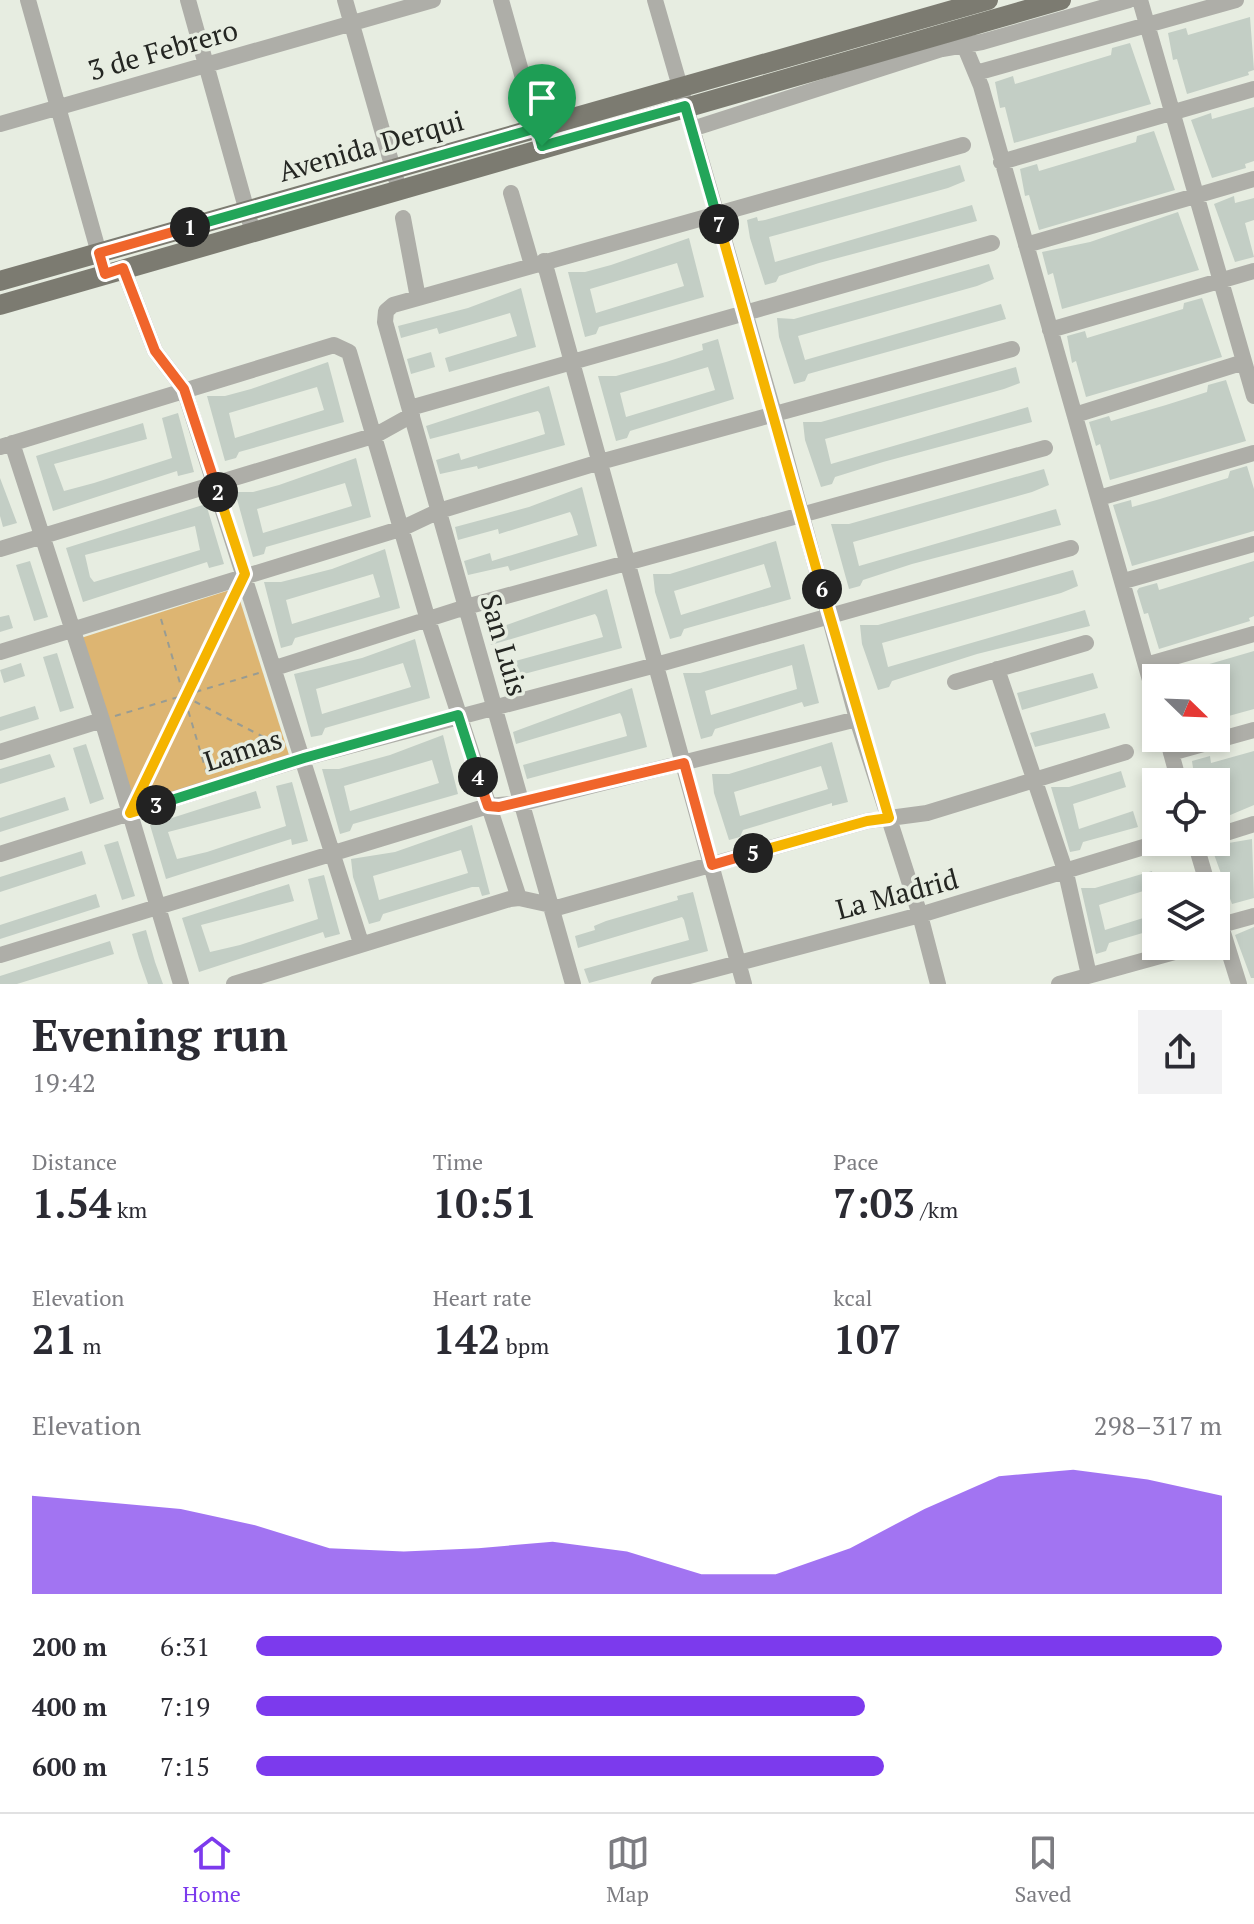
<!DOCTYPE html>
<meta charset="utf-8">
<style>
:root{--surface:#fff;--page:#f2f2f3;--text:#2b2b33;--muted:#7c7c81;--line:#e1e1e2;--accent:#7c3aed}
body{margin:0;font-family:"PT Serif",serif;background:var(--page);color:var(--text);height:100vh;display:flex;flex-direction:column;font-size:30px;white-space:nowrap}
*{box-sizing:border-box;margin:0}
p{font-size:26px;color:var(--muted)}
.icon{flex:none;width:44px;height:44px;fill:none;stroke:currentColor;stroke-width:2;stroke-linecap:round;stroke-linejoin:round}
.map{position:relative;height:984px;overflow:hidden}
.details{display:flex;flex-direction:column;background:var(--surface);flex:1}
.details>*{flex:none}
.needle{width:52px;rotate:113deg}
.fabs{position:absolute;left:1142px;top:664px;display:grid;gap:16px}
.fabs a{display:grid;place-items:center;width:88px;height:88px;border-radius:0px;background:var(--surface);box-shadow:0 4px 12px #0003;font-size:40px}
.pin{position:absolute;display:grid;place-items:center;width:68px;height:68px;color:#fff;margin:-82px -34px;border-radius:50% 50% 50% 0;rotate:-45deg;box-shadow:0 0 8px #0007}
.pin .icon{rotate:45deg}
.km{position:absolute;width:40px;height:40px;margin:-20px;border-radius:50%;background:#222;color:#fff;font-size:22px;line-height:40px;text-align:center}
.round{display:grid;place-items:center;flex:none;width:84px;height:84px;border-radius:0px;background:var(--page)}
.head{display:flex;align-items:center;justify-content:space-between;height:136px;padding:0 32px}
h1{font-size:44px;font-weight:800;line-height:60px}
.figures{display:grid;grid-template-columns:repeat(3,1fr);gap:12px;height:136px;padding:8px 32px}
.figures div{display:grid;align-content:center}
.figures b{font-size:40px;font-weight:800}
.figures small{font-size:22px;font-weight:400}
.figures p{font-size:22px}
.chart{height:224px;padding:16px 32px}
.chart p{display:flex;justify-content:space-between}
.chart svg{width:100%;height:144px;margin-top:8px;fill:var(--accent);opacity:.7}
ul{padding:0 32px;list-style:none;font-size:26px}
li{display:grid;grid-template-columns:128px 96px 1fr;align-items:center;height:60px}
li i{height:20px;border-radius:10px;background:var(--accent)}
.tabs{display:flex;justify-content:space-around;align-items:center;height:112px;border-top:2px solid var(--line);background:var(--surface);font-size:22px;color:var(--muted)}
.tabs a{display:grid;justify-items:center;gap:4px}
.tabs .selected{color:var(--accent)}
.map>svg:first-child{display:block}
.green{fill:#ddb572}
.building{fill:#c3cec5;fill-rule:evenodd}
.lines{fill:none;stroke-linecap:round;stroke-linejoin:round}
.path{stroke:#989c93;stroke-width:2;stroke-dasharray:6 6;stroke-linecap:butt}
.minor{stroke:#aeaea8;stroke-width:16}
.major{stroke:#7c7b71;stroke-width:20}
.split-1-casing{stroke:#fff;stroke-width:16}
.split-2-casing{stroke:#fff;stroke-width:16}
.split-3-casing{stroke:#fff;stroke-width:16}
.split-4-casing{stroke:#fff;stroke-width:16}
.split-5-casing{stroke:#fff;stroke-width:16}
.split-6-casing{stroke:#fff;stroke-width:16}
.split-7-casing{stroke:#fff;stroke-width:16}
.split-8-casing{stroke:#fff;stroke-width:16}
.split-1{stroke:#22a559;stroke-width:10}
.split-2{stroke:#f0652b;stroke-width:10}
.split-3{stroke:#f5b400;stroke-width:10}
.split-4{stroke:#22a559;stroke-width:10}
.split-5{stroke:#f0652b;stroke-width:10}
.split-6{stroke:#f5b400;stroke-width:10}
.split-7{stroke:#f5b400;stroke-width:10}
.split-8{stroke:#22a559;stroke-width:10}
.labels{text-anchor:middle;stroke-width:7;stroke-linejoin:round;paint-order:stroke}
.street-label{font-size:28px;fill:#242622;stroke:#e7ede1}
</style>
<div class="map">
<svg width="1254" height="984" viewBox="0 0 1254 984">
<rect width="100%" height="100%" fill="#e7ede1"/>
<path class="green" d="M236,588L289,755L134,805L81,638Z"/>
<path class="building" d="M1250,17L1254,70L1248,72L1249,75L1187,94L1177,59L1173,60L1168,33L1186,28L1188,35Z
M1130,43L1151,104L1014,143L1005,107L1000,108L995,82L1013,76L1015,84L1111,55L1112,48Z
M1254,107V161L1245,164L1246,168L1212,178L1191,120L1211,113L1212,119Z
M1154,131L1175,190L1039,230L1029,195L1025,196L1020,169L1037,164L1039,171L1136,142L1137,136Z
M960,165L965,181L948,188L769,237L775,262L972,205L977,221L819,263L779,276L776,282L765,285L750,238L747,220L757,217L758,221L765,220Z
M1234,196L1235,203L1254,198V220L1245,223L1254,257L1235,262L1214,204Z
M1178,212L1199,270L1062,309L1053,273L1048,275L1042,252L1090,242Z
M689,238L704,297L599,327L596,334L585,337L568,272H585L611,265ZM677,263L684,286L596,313L590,289Z
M989,264L994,279L977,286L798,336L805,360L1001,304L1006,319L808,374L805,381L794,384L779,337L777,318L794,319Z
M521,288L536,347L449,372L445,358L517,336L510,313L439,334L437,328L401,338L398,326L468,308Z
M1202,298L1222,357L1086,397L1076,361L1072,363L1067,336L1085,331L1087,338L1183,309L1184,303Z
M718,339L734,399L630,431L627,438L616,441L598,376H616L666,362L703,350L702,344ZM708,367L715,390L626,417L620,393Z
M431,352L435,367L411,374L407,359Z
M328,362L344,422L239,452L236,458L225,461L207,396H225L251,389ZM317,387L324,410L235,438L229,413Z
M1016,367L1020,383L1004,389L825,439L831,464L1028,407L1032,422L883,462L835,477L832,484L821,487L805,440L803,422H821Z
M1226,380L1246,441L1110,480L1100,444L1096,446L1089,422L1109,416L1111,421L1166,405L1207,392L1208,385Z
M549,386L565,445L478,469L477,466L440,474L436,460L459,453L461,460L545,434L540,414L538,411L430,439L426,426Z
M178,413L194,472L178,476L177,471L53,511L36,456L143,423L147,439L54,464L64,491L94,483L172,458L162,418Z
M356,458L371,517L266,547L264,554L253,557L235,492H253L279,485ZM345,483L352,506L263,533L257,509Z
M1247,466L1254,489V531L1132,566L1113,505L1131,500L1132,507L1160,499L1228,478L1230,471Z
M1044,469L1049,485L1032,492L853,542L859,566L1056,509L1061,525L912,564L863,580L860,586L849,589L831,524H849Z
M0,478L17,523L3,527L0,516Z
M582,487L597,546L510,571L508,566L468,575L464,561L490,553L492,561L578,535L572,516L570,512L499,534L498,529L458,540L455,527L529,507Z
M206,504L224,564L209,568L207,562L83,602L66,548ZM195,526L200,550L94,582L90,577L85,555Z
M776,541L791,599L684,629L681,636L670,639L655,592L653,574H670ZM764,564L771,587L681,615L674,591Z
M385,549L400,608L295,638L292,645L281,648L264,582H281L332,569ZM373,574L380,597L292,624L286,600Z
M30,561L48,617L34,621L16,565Z
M1254,561V616L1249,618L1250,621L1159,649L1148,613L1144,614L1137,591L1139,588L1157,583L1159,590Z
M1073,570L1078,586L1061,593L882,643L888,667L1085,610L1090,626L977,654L892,681L889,687L878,690L862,644L860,625H878Z
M607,589L622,648L501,680L497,666L603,637L597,617L595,614L491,645L487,632Z
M9,615L13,628L0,632V617Z
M415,639L430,698L325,728L322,735L311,737L294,674L362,658ZM403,663L411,687L322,714L316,689Z
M804,644L819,703L804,707L802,702L715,729L712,736L701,739L683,673H700ZM792,665L797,689L711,715L705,691Z
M1254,651V709L1225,717H1216V678H1165L1163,672L1180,667L1182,672Z
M57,653L74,708L60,712L43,657Z
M21,663L25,676L4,683L0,670Z
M1093,673L1098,688L1022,710L1017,693Z
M632,688L647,747L527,779L523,765L627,736L622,717L620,713L516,744L513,732Z
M35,706L39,719L0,731V717Z
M1105,713L1110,728L1035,747L1030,733Z
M443,735L458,794L353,824L350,831L340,834L322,769H339L390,755ZM432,760L439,783L350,811L344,786Z
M832,742L848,802L832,806V803L743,830L740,837L729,840L714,793L712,774H729ZM821,766L828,789L740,816L734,792Z
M86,744L104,799L90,804L73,748Z
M1254,751V805L1216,821V782H1195L1192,761L1210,756L1211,763Z
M50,754L55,767L0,784V769Z
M1121,771L1126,787L1073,804L1079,829L1133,811L1138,827L1083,842L1080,850L1070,852L1051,787H1069Z
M292,782L308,841L292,845L291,839L166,879L150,825L256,791L261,808L168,832L177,859L207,852L286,826L276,786Z
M65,797L69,810L0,832V818Z
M472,825L490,894L482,896L479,887H472L383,914L380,921L369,924L353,877L351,859L395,852ZM461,850L468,873L379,900L373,876Z
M1252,839L1254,898L1232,904L1211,846Z
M118,841L135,896L122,900L104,845Z
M82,851L86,864L0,892V877Z
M1152,871L1156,887L1099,905L1105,930L1156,914V929L1109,943L1106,951L1096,954L1081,888H1095Z
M324,875L340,934L325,938L323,932L199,972L182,918L289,884L294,901L201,925L210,952L240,945L318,919L308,879Z
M693,892L708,951L589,983L584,969L689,940L684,920L682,917L578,948L575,936L595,930L594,926L606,921L678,900L677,896Z
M96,894L100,907L0,939V925Z
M1254,927V978H1251L1235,935Z
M146,930L155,962L163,984H148L139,958L132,934Z
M110,941L114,954L17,984H0V976Z"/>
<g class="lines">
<path class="path" d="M161,619L207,774
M184,696L281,746
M115,716L259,673
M140,793L234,597"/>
<path class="minor" d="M28,0L102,264
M188,0L250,222
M345,0L396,179
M501,0L542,146
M655,0L774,413L857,719L920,915L938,984
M1140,0L1254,396
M964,45L981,86L1156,701
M976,73L1236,0
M0,124L433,0
M692,129L942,49L982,42L1129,0
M1001,162L1254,89
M511,193L532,265
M403,218L418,298
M1026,245L1254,179
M544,261L744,984
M123,268L155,351L184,389L361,943
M1050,330L1254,271
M410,408L992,243
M1075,415L1244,362
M12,443L102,720L181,984
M0,447L334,345L349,352L428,620L519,898
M1099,498L1254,453
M0,549L376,435L412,415
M1124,581L1254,544
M0,652L403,528L439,511L600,462L1012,349
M1146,665L1254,634
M275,668L466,607L1045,448
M997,669L1066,873L1089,975
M955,682L1086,643
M1167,738L1179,782
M0,752L102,720
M1171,753L1254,730
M1216,836L1254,824
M1195,842L1208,886
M0,854L304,758L656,665L1071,548
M1216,910L1239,984
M1221,925L1254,916
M0,955L488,806L523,803L857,719
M234,984L510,899L519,898L560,907L867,821L927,813L1126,752
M573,984L385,322L386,311L393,305L963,145
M659,984L920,915L1147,846
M1059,984L1189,948"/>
<path class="major" d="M0,281L988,0
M0,305L1061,0"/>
</g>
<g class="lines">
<g class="split-1-casing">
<path id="split-1" d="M190,227L537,128L542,146"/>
</g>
<g class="split-2-casing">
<path id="split-2" d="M190,227L99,253L105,274L123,268L155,351L184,389L218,492"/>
</g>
<g class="split-3-casing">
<path id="split-3" d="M156,805L130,813L245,574L218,492"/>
</g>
<g class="split-4-casing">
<path id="split-4" d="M156,805L304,758L458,715L478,777"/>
</g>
<g class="split-5-casing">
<path id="split-5" d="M478,777L488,806L499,807L684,763L712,865L753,853"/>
</g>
<g class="split-6-casing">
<path id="split-6" d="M753,853L867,821L889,818L822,589"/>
</g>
<g class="split-7-casing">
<path id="split-7" d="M719,224L822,589"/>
</g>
<g class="split-8-casing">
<path id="split-8" d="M542,146L685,106L719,224"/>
</g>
<use href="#split-1" class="split-1"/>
<use href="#split-2" class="split-2"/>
<use href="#split-3" class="split-3"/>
<use href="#split-4" class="split-4"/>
<use href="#split-5" class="split-5"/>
<use href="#split-6" class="split-6"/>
<use href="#split-7" class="split-7"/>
<use href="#split-8" class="split-8"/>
</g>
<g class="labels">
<g class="street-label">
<text transform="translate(163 50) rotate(-16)" y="10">3 de Febrero</text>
<text transform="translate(371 146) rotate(-16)" y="10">Avenida Derqui</text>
<text transform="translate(504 645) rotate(74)" y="10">San Luis</text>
<text transform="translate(243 750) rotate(-18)" y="10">Lamas</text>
<text transform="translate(897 894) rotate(-15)" y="10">La Madrid</text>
</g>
</g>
</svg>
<div class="fabs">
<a><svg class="needle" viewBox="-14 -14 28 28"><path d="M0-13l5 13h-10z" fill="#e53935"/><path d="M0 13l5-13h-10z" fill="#7c7c81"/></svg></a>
<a><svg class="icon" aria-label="locate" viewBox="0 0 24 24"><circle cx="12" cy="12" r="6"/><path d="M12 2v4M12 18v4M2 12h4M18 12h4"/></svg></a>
<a><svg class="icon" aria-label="layers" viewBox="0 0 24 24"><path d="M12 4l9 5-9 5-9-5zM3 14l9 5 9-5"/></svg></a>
</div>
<div class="pin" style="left:542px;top:146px;background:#1e9e55"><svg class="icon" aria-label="arrive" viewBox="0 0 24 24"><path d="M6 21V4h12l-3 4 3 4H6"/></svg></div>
<b class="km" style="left:190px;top:227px">1</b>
<b class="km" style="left:218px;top:492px">2</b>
<b class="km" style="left:156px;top:805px">3</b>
<b class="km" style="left:478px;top:777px">4</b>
<b class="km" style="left:753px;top:853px">5</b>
<b class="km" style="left:822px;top:589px">6</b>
<b class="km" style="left:719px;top:224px">7</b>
</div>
<section class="details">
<div class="head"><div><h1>Evening run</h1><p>19:42</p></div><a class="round"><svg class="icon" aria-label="share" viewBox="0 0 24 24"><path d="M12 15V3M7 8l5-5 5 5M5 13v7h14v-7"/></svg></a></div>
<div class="figures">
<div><p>Distance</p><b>1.54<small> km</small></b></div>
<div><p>Time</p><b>10:51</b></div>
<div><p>Pace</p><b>7:03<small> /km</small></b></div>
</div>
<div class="figures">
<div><p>Elevation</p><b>21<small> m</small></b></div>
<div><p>Heart rate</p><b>142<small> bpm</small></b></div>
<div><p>kcal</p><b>107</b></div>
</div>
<div class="chart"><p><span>Elevation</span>298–317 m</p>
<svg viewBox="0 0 160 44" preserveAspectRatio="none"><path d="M0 44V14L10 16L20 18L30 23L40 30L50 31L60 30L70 28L80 31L90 38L100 38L110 30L120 18L130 8L140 6L150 9L160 14V44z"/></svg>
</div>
<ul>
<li><b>200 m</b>6:31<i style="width:100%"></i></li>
<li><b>400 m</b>7:19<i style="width:63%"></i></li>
<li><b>600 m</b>7:15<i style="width:65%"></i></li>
</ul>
</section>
<nav class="tabs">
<a class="selected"><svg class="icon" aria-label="home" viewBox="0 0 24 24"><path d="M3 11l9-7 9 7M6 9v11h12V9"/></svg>Home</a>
<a><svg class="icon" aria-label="map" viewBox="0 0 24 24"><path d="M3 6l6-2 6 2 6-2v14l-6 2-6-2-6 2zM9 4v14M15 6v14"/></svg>Map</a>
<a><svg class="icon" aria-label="saved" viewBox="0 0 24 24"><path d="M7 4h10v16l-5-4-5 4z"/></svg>Saved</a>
</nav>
